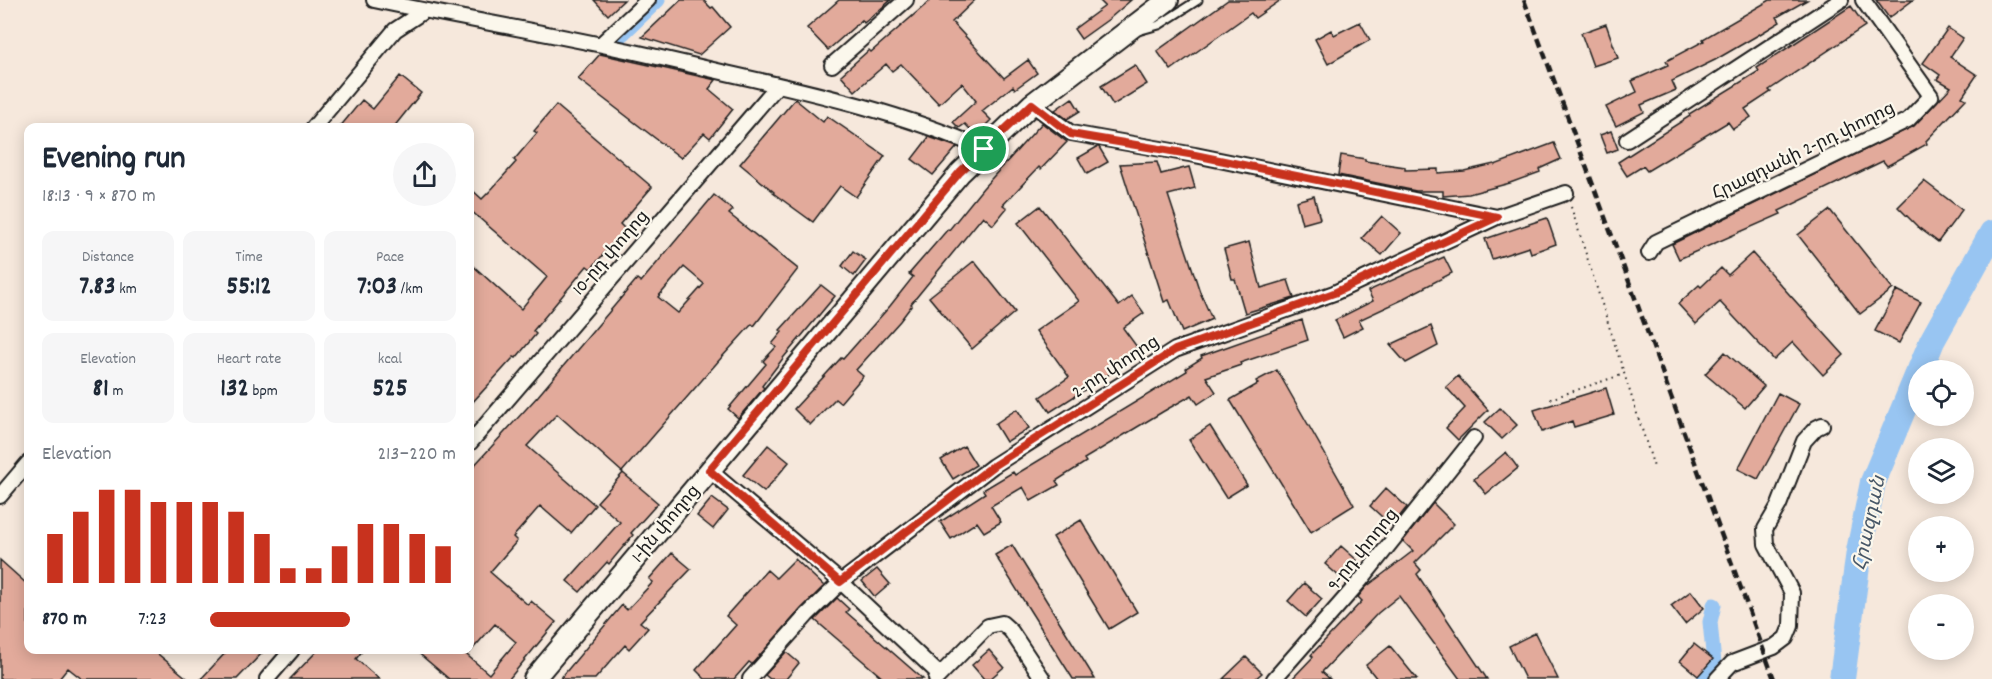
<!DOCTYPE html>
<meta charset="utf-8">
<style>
:root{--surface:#fff;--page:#f6f6f7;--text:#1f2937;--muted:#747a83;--accent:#c8321e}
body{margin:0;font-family:Dekko,"Noto Sans Armenian",sans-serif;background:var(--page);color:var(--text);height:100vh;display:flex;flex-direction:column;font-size:22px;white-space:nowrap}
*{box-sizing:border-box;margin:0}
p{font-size:20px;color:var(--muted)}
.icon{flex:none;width:33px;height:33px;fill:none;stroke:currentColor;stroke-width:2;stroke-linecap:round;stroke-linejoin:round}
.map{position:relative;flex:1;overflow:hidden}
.panel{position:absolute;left:24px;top:123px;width:450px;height:531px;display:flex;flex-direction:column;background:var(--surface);border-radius:12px;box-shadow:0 3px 15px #0003}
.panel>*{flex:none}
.controls{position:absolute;left:1908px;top:360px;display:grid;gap:12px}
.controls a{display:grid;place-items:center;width:66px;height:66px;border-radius:50%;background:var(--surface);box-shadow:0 3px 15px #0003;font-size:30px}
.pin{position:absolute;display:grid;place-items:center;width:51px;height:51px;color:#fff;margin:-26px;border:3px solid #fff;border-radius:50%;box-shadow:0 2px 6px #0007}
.round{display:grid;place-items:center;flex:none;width:63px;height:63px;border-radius:32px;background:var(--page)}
.overview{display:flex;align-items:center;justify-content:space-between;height:102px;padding:0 18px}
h1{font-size:33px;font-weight:800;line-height:45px}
.figures{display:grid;grid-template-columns:repeat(3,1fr);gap:9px;height:102px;padding:6px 18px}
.figures div{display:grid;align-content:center;border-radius:12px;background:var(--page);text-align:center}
.figures b{font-size:26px;font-weight:800}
.figures small{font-size:16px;font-weight:400}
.figures p{font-size:16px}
.chart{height:168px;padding:12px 18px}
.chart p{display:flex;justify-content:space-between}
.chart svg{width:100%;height:108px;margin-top:6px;stroke:var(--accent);stroke-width:6}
ul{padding:0 18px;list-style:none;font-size:20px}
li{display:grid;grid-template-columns:96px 72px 1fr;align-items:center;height:45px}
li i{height:15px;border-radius:8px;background:var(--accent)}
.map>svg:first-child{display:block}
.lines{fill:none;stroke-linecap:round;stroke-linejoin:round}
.canal{stroke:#98c5f2;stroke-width:15}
.river{stroke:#98c5f2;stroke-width:26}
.building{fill:#e2aa9b;stroke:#1c1c1c;stroke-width:1.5;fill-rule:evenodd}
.lane-casing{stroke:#1c1c1c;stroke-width:11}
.street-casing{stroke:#1c1c1c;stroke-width:18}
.secondary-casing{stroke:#1c1c1c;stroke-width:24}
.path{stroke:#1c1c1c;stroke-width:2;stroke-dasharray:1.5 4.5;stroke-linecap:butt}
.lane{stroke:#fbf7ec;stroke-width:7}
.street{stroke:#fbf7ec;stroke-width:14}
.secondary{stroke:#fbf7ec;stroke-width:20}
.rail{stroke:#1c1c1c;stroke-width:4.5;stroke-dasharray:9 4.5;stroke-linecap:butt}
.route-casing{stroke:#fff;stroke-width:12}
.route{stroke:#c8321e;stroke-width:8}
.labels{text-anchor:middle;stroke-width:4.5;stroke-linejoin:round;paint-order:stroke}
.street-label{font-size:18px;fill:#1c1c1c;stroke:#fbf7ec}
.water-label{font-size:20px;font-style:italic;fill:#475767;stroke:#fbf7ec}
</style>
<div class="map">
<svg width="1992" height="679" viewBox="0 0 1992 679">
<rect width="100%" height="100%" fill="#f6e8dc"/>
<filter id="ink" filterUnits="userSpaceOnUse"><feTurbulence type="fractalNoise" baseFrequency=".0167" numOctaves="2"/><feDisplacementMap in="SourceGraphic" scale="12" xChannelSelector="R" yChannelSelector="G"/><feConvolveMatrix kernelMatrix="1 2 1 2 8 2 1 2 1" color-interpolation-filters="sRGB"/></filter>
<g filter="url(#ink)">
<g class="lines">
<path class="canal" d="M617,39L658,0
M1704,679L1714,663L1710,622L1714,605"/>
<path class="river" d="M1920,370L1932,341L1992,233
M1842,679L1859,551L1873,482L1918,374"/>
</g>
<path class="building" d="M594,0H624L608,15Z
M681,0H703L711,8L713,7L730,27L699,55L642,37Z
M839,0H891L864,23L862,20L828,50L807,28Z
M931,0H975L952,22L1004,78L1028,60L1037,73L1015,89L1013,86L982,111L991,120L976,135L965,124L959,128L953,122L976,101L962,83L939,104L901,64L892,71L886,64L855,91L841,75L869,50L871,52Z
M1099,0H1131L1109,19L1081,39L1074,29L1105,6Z
M1228,0H1281L1255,18L1251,13L1171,70L1157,51Z
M1770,0H1807L1777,17L1780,22L1760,34L1715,60L1672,81L1676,90L1641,105L1644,112L1616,126L1606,107L1637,92L1632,81L1668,65L1666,61L1704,41L1703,39Z
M1876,0H1913L1889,18Z
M1851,6L1865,26L1769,90L1771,92L1745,109L1751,117L1733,129L1728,122L1647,171L1643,166L1627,176L1618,162L1690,116L1689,114L1759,71L1757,68Z
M1360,22L1370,40L1328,64L1315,39L1331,30L1334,35Z
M1606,24L1618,58L1593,66L1581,33Z
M1948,28L1963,38L1950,57L1977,75L1962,97L1966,99L1926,141L1927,144L1887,166L1883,161L1779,211L1781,214L1679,259L1672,244L1914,126L1951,87L1937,79L1940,75L1923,63Z
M600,54L716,80L709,89L733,109L710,138L704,133L681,158L578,79Z
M1135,65L1147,84L1113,105L1101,86Z
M400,76L421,93L393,128H339L362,100L373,109Z
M1072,98L1080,111L1067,119L1055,110Z
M795,99L823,122L827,116L885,156L856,197L840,186L813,222L773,193L774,192L740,164Z
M556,105L652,187L620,224L627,231L613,245L612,244L591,269L587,266L533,331L536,334L516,358L514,357L470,405V263L521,309L547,277L470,210V188L482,199L490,191L516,162L514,160L537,133L534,131Z
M1042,123L1067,142L1041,169L1039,167L1003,205L1007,208L993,225L983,216L911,304L912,305L900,321L856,370L863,376L840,403L835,399L810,425L794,409L841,358L843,359L890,306L913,277L909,274L948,229L949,230L983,188Z
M1611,131L1618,149L1607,153L1600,135Z
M929,137L957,147L933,175L912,159Z
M1554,143L1561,159L1539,169L1540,172L1510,183L1469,194L1443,196V191H1416L1338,175L1341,155L1365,159V161L1405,167V170L1438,169V173L1464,171L1494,164L1495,165Z
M1097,147H1099L1108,162L1087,174L1078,158Z
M1157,162L1161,174L1189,167L1195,188L1168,195L1200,292L1212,319L1182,332L1169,300L1164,302L1120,164Z
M1924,181L1962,210L1938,242L1918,227L1898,207Z
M714,195L733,210L729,214L798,269L754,326L752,324L722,357L622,472L557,414L527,446L595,505L571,533L540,506L513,537L517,541L490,572L528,605L531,601L556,622L509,679H449L415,650H461L489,674L516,642L495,624L470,652V470L538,396L637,279L641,282ZM684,267L704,284L678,313L658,297Z
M1314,196L1320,219L1302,224L1296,201Z
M1040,206L1119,306L1132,296L1144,313L1123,328L1137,347L1122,358L1125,364L1050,412L1040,397L1069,377L1036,331L1079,301L1018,223Z
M1830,210L1893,289L1860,314L1798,235Z
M1382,216L1401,233L1382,255L1362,238Z
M1547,218L1556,244L1531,253L1529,247L1492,259L1485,239Z
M1249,242L1261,288L1288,280L1294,298L1245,313L1235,279H1232L1224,249Z
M853,251L866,260L854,276L842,266Z
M1752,253L1844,355L1823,375L1793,342L1774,360L1720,302L1696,324L1678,304L1699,285L1701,287L1721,268L1728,275Z
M1444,257L1452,273L1404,298V299L1359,320L1363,327L1343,337L1335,320L1373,301L1368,291Z
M974,261L1015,312L972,349L929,297Z
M821,285L835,296L784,357L762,386L764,388L738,418L728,409L766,364L763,361L776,347L772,344L782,332L780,330Z
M1897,290L1921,302L1899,343L1875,331Z
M1302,320L1308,340L1240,363L1241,365L1206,377L1216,392L1198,404L1192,395L1164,411L1084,459L1086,462L1056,481L1059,485L1031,501L1023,487L991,506L1001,522L984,532L977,522L951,539L940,522L985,493L983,490L1013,472L1015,475L1187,371L1186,368L1202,358L1201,356Z
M1431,326L1438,346L1406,363L1390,345Z
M1725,352L1764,386L1745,408L1705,374Z
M1277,370L1354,505L1311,532L1230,400L1258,384L1256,381Z
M1458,376L1488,410L1458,440L1446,428L1465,408L1446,387Z
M1606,388L1614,415L1574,427L1572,421L1542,432L1534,410Z
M1778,393L1799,404L1758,479L1738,469Z
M1500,408L1517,425L1502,439L1485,422Z
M1017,409L1029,428L1006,442L995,424Z
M1210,426L1247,485L1226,498L1189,440Z
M768,445L789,462L764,492L743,475Z
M964,446L976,465L953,479L941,460Z
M1506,452L1518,468L1486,494L1474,479Z
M623,473L658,503L631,533L633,535L609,564L607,562L580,592L567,581L620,522L597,502Z
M1386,488L1407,507L1392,526L1370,506Z
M712,498L728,510L713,529L697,516Z
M1433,503L1454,524L1415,563L1421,570L1417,574L1487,679H1460L1399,596L1378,613L1322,672L1330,679H1292L1313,657L1311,655L1362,601L1358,597L1366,587L1413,551L1403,541Z
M1081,520L1137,612L1109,629L1053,537Z
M1012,545L1095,679H1073L995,555Z
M1341,546L1357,560L1341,578L1325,564Z
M672,553L691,569L640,622L648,628L629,649L625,645L595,679H560L622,605L627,610L653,582L649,579Z
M795,559L824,586L801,609L752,664L749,662L734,679H705L696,670L736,625L726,616L767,570L776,578Z
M0,560L28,585V650H153L188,679H82L68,668L59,679H0Z
M877,569L890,584L875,597L862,581Z
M1304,583L1322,599L1306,617L1288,601Z
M1691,591L1704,608L1685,624L1671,606Z
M837,598L849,609L846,612L923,679H884L815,620Z
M1535,633L1558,679H1525L1509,646Z
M1694,644L1713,659L1698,676L1680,661Z
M1390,646L1417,679H1377L1366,665Z
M228,650H265L237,679H201Z
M318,650H363L356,659L379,679H290Z
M989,650L1004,667L990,679H984L972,665Z
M786,652L799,663L786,679H770L765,675Z
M1246,657L1262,673L1255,679H1223Z"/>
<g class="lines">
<g class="lane-casing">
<path id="lane" d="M1138,31L1159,25L1198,0"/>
</g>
<g class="street-casing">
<path id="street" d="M374,0C449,16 526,29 602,45C646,54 691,65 735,75C819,94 905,114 984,149
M601,44L648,0
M832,65L906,0
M1032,104L1071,133L1195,155L1497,217
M313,128L395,30L424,11
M1627,140L1841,0
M1649,253L1656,242L1908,120L1931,96L1863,0
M470,443L778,85
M709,470L841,582L940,675
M0,496L28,463
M267,679L292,650
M750,679L807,615L841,582L993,466L1175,350L1334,293L1497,217L1566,193
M936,679L988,626L1002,623L1011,631L1043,679
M1274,679L1361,580L1474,438
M1717,679L1732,663L1774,647L1786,638L1791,626L1792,593L1766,544L1765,529L1779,505L1804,441L1816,428L1822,425"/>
</g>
<g class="secondary-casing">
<path id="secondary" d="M534,679L960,173L1032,104L1168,0"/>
</g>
<path class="path" d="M1571,207L1654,467
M1550,399L1624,374"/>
<use href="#lane" class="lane"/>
<use href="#street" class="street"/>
<use href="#secondary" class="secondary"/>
<path class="rail" d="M1524,0L1631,287L1774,679"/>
</g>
</g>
<g class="lines" filter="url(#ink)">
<g class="route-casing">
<path id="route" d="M1032,104L1071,134L1195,155L1497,217L1334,293L1175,350L993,466L840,582L709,470L960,172Z"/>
</g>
<use href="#route" class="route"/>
</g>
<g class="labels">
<g class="street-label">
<text transform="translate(1803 150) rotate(-26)" y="6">Հրազդանի 2-րդ փողոց</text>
<text transform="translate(610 252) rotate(-49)" y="6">10-րդ փողոց</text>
<text transform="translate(1115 366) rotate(-33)" y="6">2-րդ փողոց</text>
<text transform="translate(665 523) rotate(-50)" y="6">1-ին փողոց</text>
<text transform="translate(1362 549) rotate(-51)" y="6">9-րդ փողոց</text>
</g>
<g class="water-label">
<text transform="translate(1868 523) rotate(-78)" y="7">Հրազդան</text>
</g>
</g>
</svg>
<div class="controls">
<a><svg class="icon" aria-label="locate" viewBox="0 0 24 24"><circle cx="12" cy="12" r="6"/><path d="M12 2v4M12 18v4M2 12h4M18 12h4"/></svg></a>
<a><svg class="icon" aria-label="layers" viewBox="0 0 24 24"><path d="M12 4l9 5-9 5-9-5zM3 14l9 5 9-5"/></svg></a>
<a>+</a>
<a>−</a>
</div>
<div class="pin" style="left:984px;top:149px;background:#1e9e55"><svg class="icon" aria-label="arrive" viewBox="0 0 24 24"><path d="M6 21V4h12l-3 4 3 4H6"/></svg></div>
<section class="panel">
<div class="overview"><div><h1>Evening run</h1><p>18:13 · 9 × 870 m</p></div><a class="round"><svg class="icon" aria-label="share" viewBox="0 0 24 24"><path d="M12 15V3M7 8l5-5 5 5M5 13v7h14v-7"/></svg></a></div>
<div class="figures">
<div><p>Distance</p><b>7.83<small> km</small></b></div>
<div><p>Time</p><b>55:12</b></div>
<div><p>Pace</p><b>7:03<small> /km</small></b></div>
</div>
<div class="figures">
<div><p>Elevation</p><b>81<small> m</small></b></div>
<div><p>Heart rate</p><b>132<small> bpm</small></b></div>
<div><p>kcal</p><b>525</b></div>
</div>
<div class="chart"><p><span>Elevation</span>213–220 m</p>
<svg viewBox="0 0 160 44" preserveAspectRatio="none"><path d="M5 44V24M15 44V15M25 44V6M35 44V6M45 44V11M55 44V11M65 44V11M75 44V15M85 44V24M95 44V38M105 44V38M115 44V29M125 44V20M135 44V20M145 44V24M155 44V29"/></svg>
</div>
<ul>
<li><b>870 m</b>7:23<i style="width:57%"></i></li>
</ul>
</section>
</div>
